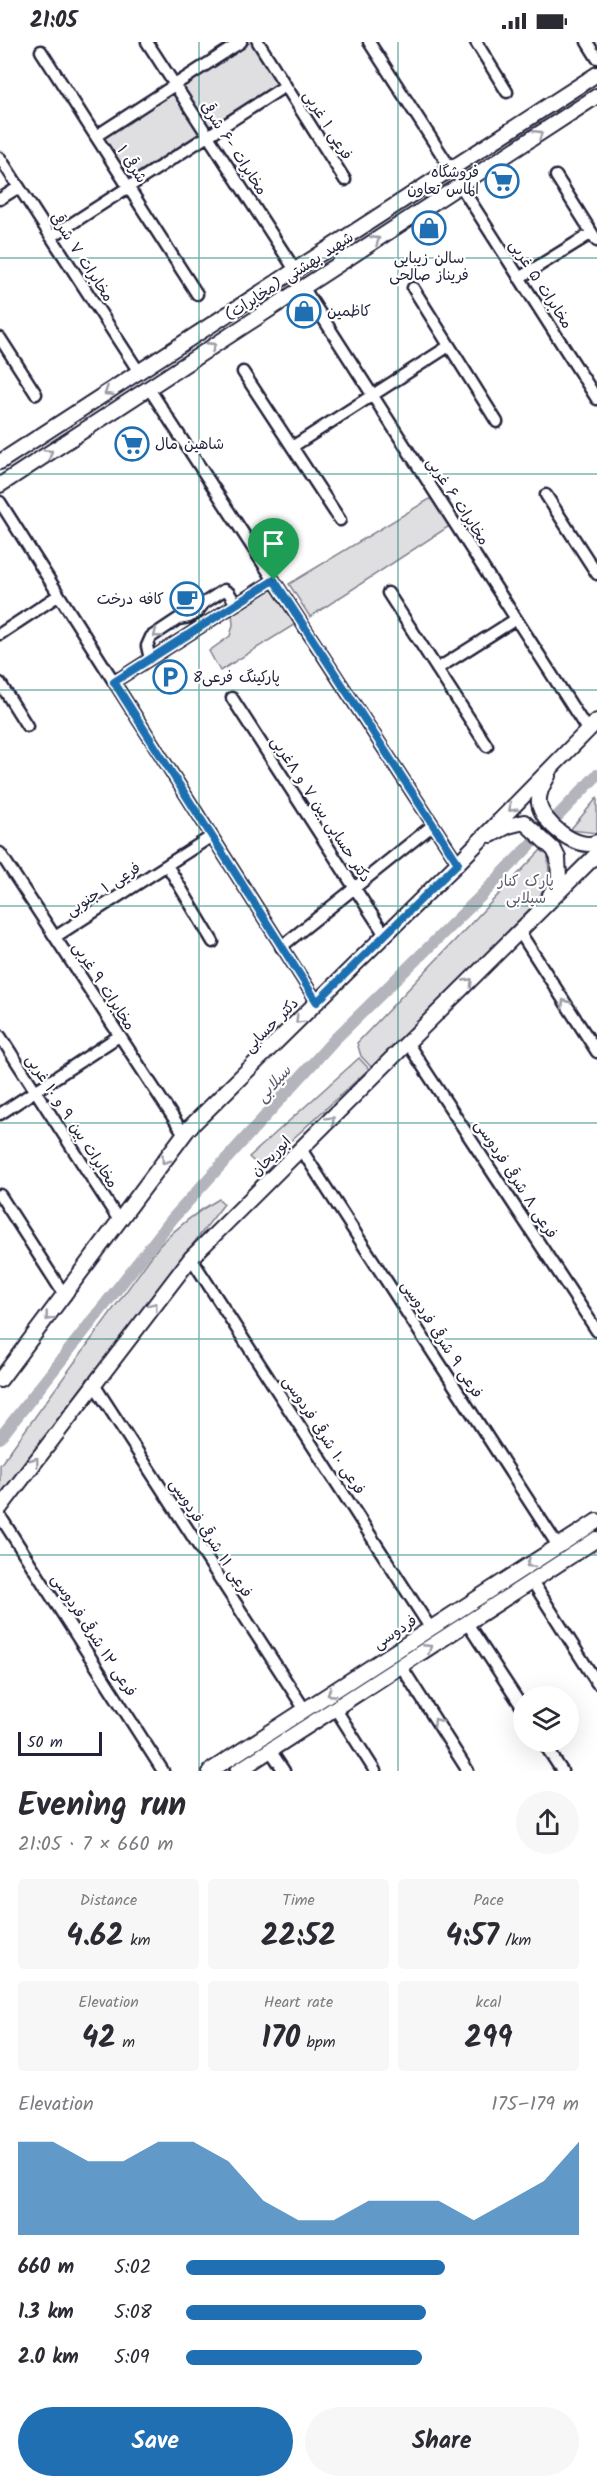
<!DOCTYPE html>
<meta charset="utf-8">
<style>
:root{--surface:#fff;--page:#f7f7f7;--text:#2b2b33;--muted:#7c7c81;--accent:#1f6fb2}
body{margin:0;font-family:Kalam,"Playpen Sans Arabic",sans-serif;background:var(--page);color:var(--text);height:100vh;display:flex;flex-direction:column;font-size:22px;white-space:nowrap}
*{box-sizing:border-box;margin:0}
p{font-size:20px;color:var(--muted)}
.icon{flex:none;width:33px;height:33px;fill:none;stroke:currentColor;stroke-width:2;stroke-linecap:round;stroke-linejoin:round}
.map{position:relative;height:1729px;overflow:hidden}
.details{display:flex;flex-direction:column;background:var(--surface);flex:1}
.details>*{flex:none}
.controls{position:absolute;left:513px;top:1644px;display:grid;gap:12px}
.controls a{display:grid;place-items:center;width:66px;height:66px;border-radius:50%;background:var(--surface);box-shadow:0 6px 24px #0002;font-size:30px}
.scale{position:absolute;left:18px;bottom:15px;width:84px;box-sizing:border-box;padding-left:6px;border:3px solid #22223b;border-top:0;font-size:16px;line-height:21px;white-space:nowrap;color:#22223b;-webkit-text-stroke:4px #fff;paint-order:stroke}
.pin{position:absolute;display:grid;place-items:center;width:51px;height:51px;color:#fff;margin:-62px -26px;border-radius:50% 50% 50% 0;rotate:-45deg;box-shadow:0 0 6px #0007}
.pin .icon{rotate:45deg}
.round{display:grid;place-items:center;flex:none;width:63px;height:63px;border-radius:32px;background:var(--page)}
.summary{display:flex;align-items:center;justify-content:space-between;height:102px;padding:0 18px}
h1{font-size:33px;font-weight:800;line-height:45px}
.figures{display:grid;grid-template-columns:repeat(3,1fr);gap:9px;height:102px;padding:6px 18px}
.figures div{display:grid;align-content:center;border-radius:6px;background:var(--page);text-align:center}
.figures b{font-size:30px;font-weight:800}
.figures small{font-size:16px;font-weight:400}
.figures p{font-size:16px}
.chart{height:168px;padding:12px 18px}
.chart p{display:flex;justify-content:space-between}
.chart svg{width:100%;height:108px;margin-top:6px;fill:var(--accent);opacity:.7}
.action{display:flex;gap:12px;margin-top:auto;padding:12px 18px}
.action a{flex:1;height:69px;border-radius:36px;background:var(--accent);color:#fff;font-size:24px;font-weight:800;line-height:69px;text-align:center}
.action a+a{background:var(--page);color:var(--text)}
ul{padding:0 18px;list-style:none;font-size:20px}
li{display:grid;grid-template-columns:96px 72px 1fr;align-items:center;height:45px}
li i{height:15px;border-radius:8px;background:var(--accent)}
.status{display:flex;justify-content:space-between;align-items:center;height:42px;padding:0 30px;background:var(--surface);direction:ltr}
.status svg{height:16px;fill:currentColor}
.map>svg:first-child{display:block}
.green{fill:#dfdfe2;stroke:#80808e;stroke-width:1.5}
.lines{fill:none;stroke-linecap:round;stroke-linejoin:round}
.canal{stroke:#b4b4bc;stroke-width:12}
.minor-casing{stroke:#22223b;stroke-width:15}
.major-casing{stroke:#22223b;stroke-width:18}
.minor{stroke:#fff;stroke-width:10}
.major{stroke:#fff;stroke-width:14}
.oneway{stroke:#9c9ca7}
.route-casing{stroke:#fff;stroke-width:12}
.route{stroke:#1f6fb2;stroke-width:8}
.grid{fill:none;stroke:#0f766e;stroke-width:1.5;stroke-opacity:0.55}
.labels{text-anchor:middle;stroke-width:4.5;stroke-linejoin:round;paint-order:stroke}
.street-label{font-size:15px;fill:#22223b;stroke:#fff}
.poi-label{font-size:15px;fill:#22223b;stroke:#fff;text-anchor:start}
.park-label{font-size:15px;fill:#5b5b6d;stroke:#fff}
.water-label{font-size:16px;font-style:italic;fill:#5c5c6f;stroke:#fff}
</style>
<div class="status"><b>21:05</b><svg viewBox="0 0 49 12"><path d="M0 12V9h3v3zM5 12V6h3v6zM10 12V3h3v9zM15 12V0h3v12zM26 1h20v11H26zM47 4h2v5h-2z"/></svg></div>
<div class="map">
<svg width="597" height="1729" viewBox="0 0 597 1729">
<rect width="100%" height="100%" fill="#fff"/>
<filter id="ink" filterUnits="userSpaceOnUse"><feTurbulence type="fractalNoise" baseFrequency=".0167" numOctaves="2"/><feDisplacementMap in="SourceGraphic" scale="12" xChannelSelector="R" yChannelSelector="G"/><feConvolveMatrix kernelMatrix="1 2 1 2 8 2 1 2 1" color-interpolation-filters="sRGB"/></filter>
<g filter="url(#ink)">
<path class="green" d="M251,0H253L279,41L206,87L179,45Z
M175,49L201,91L128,137L102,95Z
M433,455L451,483L310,575L289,542Z
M272,545L297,581L220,629L209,609L230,594L233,583L232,570Z
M597,756V791L570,788Z
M541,808L548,813L549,833L538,859L372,1026L361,1014L357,1001Z
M359,1016L369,1027L261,1126L249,1115Z
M219,1157L224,1162L82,1345L0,1456V1423L159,1204C177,1185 196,1170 219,1157Z"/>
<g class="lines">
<path class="canal" d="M0,1396L173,1176L334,998L481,854L597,733"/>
<g class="minor-casing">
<path id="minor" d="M147,0L295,228
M258,0L345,138
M369,0L451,127
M476,0L507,50
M587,0L597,16
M41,9L197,252
M96,94L241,0
M0,116L139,330
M556,134L597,199
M460,143L597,357
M0,157L19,145
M51,195L285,44
M519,236L592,191
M303,245L588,689
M413,246L497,380
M0,296L36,352
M243,330L340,478
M148,345L458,821
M292,405L449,304
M546,453L597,532
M0,460L317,960
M388,551L487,704
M0,592L59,553
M150,617L147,604L151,595L178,577L189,575L197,570L204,561L224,548L229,551L236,562
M437,627L516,577
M114,640L274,538
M0,641L27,684
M232,656L385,893
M0,811L184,1092
M167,823L213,900
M519,889L597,1010
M55,895L212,794
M281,905L433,783
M0,994L120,1180
M408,1002L597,1289
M0,1072L119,994
M301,1107L558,1504
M0,1153L65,1254
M191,1216L431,1587
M93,1341L305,1668
M0,1474L163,1729
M532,1539L597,1641
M467,1581L524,1668
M401,1624L468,1729
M335,1666L375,1729
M543,1700L562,1729
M270,1708L284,1729"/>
</g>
<g class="major-casing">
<path id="major" d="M0,420L597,32
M0,443L597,54
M548,734C543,743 538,751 539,761C541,780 578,810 597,800
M491,793L508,784L524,780L554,808L558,816L559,836L550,853
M0,1338L188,1087L458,821L597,679
M0,1466L191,1216L597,812
M210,1729L597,1479
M238,1729L597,1497"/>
</g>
<use href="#minor" class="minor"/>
<use href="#major" class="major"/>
</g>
<defs><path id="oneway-chevron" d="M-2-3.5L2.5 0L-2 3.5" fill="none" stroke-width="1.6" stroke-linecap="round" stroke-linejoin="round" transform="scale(1.5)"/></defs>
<g class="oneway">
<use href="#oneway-chevron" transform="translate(539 92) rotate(-33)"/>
<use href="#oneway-chevron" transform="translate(376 198) rotate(-33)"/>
<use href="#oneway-chevron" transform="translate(212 304) rotate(-33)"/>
<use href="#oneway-chevron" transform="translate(108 350) rotate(147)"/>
<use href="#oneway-chevron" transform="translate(49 411) rotate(-33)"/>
<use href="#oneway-chevron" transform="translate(157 592) rotate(141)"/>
<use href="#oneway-chevron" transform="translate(512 766) rotate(134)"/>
<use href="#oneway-chevron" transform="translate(469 940) rotate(-46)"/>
<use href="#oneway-chevron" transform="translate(565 961) rotate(-123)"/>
<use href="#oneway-chevron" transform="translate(299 978) rotate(135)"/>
<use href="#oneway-chevron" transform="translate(331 1078) rotate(-45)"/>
<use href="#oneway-chevron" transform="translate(165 1118) rotate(126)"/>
<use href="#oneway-chevron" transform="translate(154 1264) rotate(-52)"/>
<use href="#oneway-chevron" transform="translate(49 1275) rotate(128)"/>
<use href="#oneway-chevron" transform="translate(35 1419) rotate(-53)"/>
<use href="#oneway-chevron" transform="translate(530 1522) rotate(147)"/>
<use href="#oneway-chevron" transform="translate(428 1606) rotate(-33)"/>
<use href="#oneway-chevron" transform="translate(331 1651) rotate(147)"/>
<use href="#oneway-chevron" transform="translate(437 1680) rotate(-123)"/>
</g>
</g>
<g class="lines" filter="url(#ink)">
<g class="route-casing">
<path id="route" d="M274,538L458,821L317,960L114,640Z"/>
</g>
<use href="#route" class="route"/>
</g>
<path class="grid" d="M199,0V1729M398,0V1729M0,216H597M0,432H597M0,648H597M0,864H597M0,1081H597M0,1297H597M0,1513H597"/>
<defs>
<g id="supermarket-ring" transform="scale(1.725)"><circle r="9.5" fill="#fff" stroke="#1f6fb2" stroke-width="1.5"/><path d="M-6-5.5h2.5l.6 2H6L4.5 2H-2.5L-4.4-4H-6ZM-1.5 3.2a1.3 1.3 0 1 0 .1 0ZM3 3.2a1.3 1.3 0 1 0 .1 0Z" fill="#1f6fb2"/></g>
<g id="shop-ring" transform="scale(1.725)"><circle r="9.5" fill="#fff" stroke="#1f6fb2" stroke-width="1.5"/><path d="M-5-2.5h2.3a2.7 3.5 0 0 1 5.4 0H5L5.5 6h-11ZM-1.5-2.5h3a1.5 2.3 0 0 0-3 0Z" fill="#1f6fb2"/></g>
<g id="cafe-ring" transform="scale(1.725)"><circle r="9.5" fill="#fff" stroke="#1f6fb2" stroke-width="1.5"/><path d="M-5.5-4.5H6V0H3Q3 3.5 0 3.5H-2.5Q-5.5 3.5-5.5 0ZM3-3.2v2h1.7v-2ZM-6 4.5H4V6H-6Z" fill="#1f6fb2"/></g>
<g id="parking-ring" transform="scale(1.725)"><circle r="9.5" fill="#fff" stroke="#1f6fb2" stroke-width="1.5"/><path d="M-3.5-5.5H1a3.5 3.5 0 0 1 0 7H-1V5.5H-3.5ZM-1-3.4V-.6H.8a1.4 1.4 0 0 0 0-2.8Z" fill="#1f6fb2"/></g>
</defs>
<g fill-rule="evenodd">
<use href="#supermarket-ring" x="502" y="139"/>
<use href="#shop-ring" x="429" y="186"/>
<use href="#shop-ring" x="304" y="269"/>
<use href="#supermarket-ring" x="132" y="402"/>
<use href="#cafe-ring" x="187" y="557"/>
<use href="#parking-ring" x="170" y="635"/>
</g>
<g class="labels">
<g class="street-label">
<text transform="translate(328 83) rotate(58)" y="5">فرعی ۱ غربی</text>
<text transform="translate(234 106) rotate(57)" y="5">مخابرات -۶ شرقی</text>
<text transform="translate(132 122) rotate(57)" y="5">شرقی ۱</text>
<text transform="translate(82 215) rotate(57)" y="5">مخابرات ۷ شرقی</text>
<text transform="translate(289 234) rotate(-33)" y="5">شهید بهشتی (مخابرات)</text>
<text transform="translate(541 242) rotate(57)" y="5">مخابرات ۵ غربی</text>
<text transform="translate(458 459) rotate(57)" y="5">مخابرات ۶ غربی</text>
<text transform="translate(321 767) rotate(57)" y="5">دکتر حسابی بین ۷ و ۸غربی</text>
<text transform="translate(103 847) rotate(-33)" y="5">فرعی ۱ جنوبی</text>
<text transform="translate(104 944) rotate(57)" y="5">مخابرات ۹ غربی</text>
<text transform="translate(271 983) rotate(-45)" y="5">دکتر حسابی</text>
<text transform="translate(72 1079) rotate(57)" y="5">مخابرات بین ۹ و ۱۰ غربی</text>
<text transform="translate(271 1114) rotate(-45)" y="5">ابوریحان</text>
<text transform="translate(516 1137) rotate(57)" y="5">فرعی ۸ شرقی فردوسی</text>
<text transform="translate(442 1297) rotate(57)" y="5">فرعی ۹ شرقی فردوسی</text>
<text transform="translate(324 1393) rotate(57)" y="5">فرعی ۱۰ شرقی فردوسی</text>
<text transform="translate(211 1496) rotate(57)" y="5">فرعی ۱۱ شرقی فردوسی</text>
<text transform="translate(395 1590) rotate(-33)" y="5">فردوسی</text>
<text transform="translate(94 1593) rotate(57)" y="5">فرعی ۱۲ شرقی فردوسی</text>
</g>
<g class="poi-label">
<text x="479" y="135" text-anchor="end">فروشگاه<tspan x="479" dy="17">الماس تعاون</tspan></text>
<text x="429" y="221" text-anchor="middle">سالن زیبایی<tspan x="429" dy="17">فریناز صالحی</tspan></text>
<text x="327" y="274">کاظمین</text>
<text x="155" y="407">شاهین مال</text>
<text x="164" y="562" text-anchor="end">کافه درخت</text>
<text x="193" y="640">پارکینگ فرعی8</text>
</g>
<g class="park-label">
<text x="526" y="844">پارک کنار<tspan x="526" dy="17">سیلابی</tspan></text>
</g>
<g class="water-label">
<text transform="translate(273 1041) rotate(-48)" y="6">سیلابی</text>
</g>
</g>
</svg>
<div class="controls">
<a><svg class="icon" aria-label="layers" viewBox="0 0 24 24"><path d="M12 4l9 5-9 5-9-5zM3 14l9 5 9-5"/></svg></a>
</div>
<div class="scale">50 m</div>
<div class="pin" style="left:274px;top:538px;background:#1e9e55"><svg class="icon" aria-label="arrive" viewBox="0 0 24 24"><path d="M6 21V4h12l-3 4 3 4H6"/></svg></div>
</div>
<section class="details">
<div class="summary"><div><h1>Evening run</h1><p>21:05 · 7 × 660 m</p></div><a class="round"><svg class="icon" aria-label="share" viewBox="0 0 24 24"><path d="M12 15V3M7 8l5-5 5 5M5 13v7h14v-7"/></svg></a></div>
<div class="figures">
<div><p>Distance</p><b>4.62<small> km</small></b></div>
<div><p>Time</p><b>22:52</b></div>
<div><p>Pace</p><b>4:57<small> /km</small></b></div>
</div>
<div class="figures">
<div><p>Elevation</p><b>42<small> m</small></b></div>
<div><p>Heart rate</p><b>170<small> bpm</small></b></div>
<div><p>kcal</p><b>299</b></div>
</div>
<div class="chart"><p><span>Elevation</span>175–179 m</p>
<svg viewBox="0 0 160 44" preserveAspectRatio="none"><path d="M0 44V6L10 6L20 14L30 14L40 6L50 6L60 14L70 30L80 38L90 38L100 30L110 30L120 30L130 38L140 30L150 22L160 6V44z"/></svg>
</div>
<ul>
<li><b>660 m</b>5:02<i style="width:66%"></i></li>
<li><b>1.3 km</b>5:08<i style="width:61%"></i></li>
<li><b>2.0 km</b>5:09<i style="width:60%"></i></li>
</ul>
<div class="action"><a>Save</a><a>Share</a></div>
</section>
